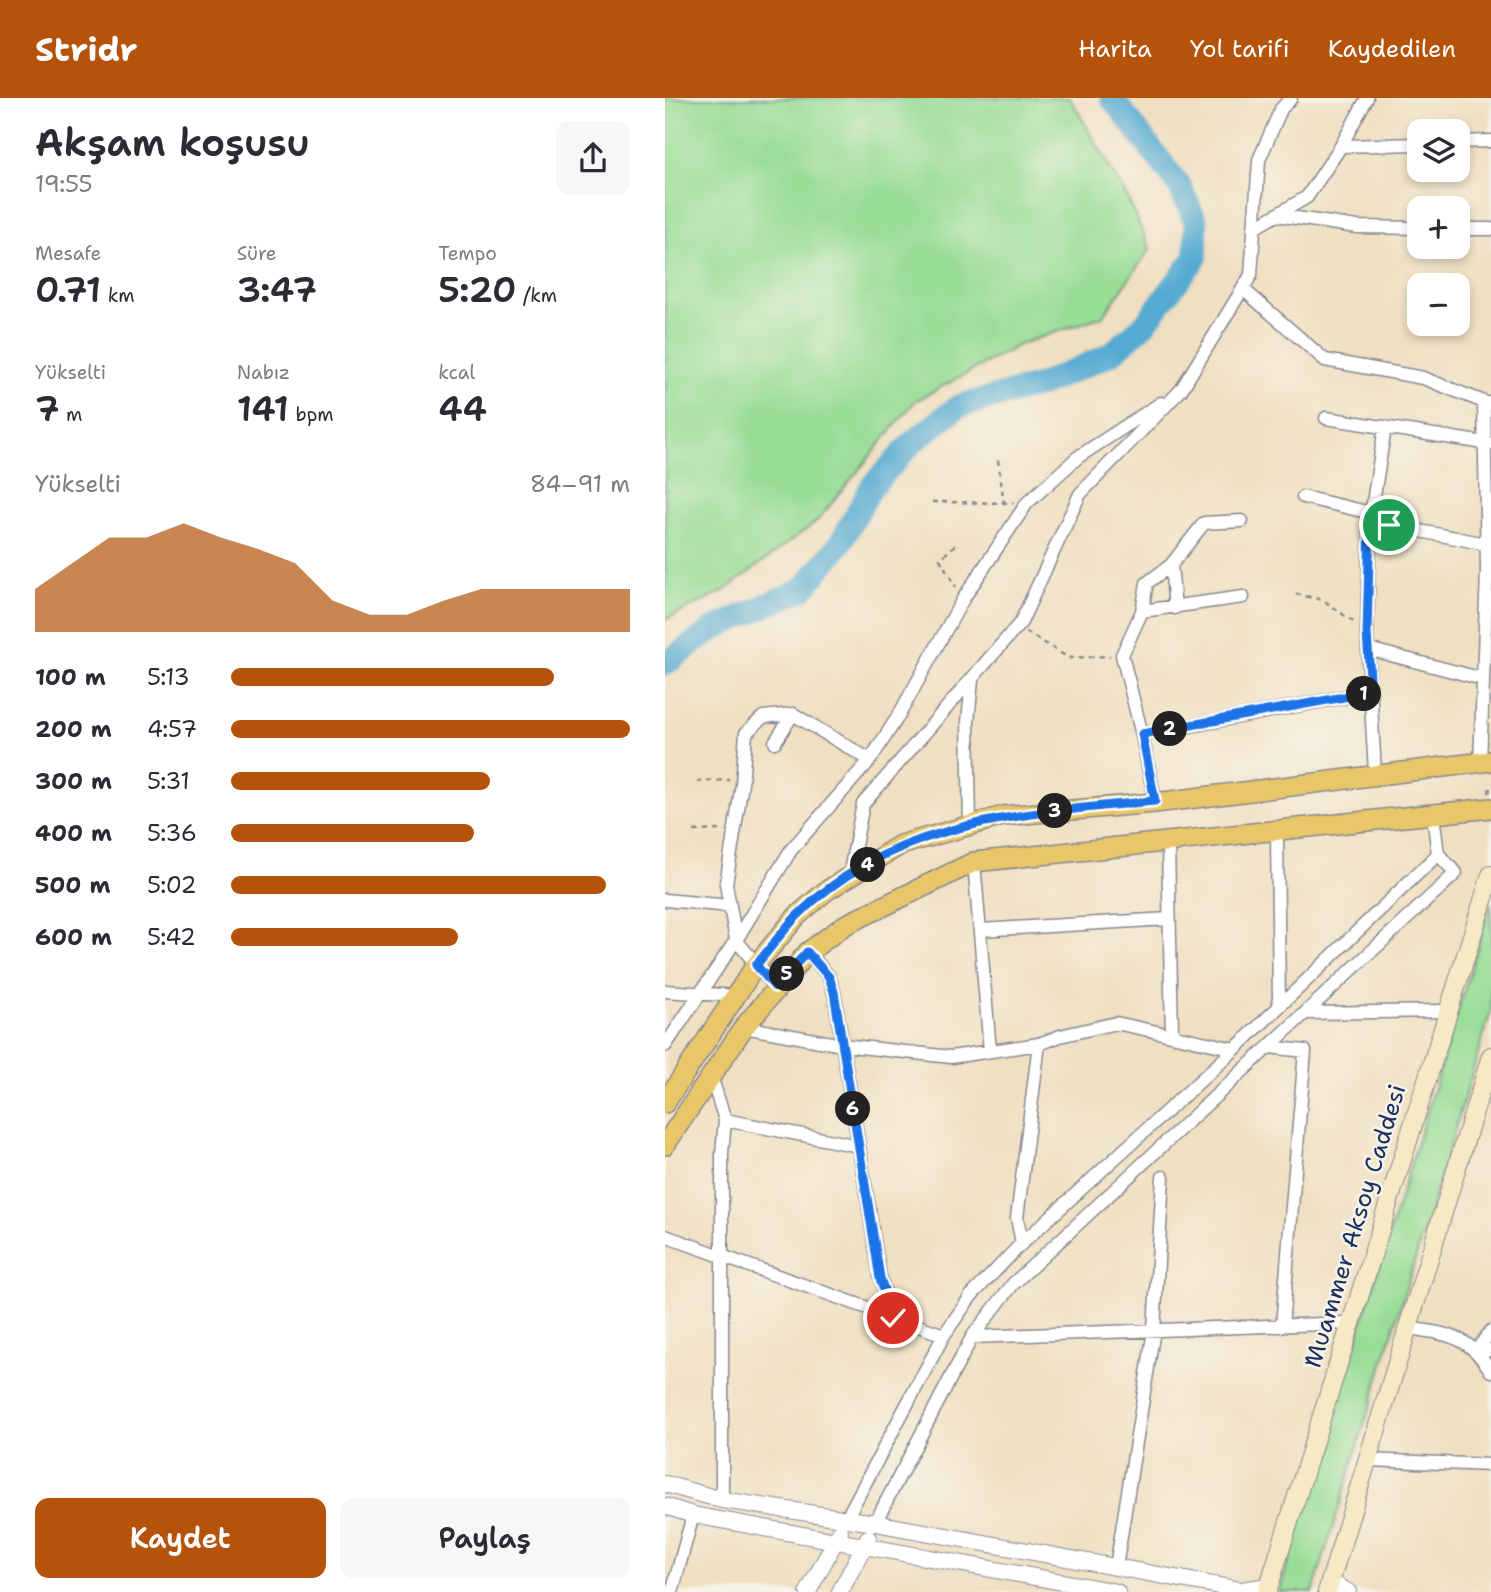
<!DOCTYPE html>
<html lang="tr">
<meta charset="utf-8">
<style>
:root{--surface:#fff;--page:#f7f7f7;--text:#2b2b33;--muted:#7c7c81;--accent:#b45309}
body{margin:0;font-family:"Shantell Sans",sans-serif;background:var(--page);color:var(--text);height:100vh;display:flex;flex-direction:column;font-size:26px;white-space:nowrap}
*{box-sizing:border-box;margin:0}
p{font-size:23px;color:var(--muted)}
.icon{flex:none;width:38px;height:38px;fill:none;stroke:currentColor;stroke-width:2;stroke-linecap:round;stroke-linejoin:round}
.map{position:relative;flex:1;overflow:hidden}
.details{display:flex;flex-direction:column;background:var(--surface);width:665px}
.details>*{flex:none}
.controls{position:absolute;left:742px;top:21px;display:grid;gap:14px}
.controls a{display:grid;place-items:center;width:63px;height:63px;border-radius:14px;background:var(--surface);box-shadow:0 4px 10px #0003;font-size:35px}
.pin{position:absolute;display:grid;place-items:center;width:60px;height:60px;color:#fff;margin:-30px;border:4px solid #fff;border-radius:50%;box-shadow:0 2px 7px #0007}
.km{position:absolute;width:35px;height:35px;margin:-18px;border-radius:50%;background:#222;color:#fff;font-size:19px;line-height:35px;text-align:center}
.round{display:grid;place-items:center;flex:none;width:74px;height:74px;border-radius:14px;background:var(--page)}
.summary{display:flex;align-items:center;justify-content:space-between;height:119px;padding:0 35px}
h1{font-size:38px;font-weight:600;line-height:52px}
.figures{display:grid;grid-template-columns:repeat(3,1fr);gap:10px;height:119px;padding:7px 35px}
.figures div{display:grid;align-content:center}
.figures b{font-size:35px;font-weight:600}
.figures small{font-size:19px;font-weight:400}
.figures p{font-size:19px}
.chart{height:196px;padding:14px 35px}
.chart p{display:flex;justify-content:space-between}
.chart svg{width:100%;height:126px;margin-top:7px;fill:var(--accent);opacity:.7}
.button{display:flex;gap:14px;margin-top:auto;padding:14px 35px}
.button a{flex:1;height:80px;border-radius:14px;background:var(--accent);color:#fff;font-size:28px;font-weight:600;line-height:80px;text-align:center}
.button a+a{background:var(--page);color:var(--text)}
ul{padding:0 35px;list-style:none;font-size:23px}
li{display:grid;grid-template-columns:112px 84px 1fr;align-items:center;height:52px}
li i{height:18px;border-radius:9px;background:var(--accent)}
header{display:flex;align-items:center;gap:42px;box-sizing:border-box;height:98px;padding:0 35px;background:var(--accent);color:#fff}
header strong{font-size:33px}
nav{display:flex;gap:38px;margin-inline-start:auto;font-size:24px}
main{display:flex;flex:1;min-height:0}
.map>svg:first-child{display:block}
.green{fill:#98dd95;stroke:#5a867a;stroke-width:2}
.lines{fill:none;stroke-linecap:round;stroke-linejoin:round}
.river{stroke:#55aad1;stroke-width:24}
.minor-casing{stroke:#86878f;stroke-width:15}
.tertiary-casing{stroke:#86878f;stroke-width:18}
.secondary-casing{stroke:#86878f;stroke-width:20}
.primary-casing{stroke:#86878f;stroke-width:22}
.path{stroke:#86878f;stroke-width:2.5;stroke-dasharray:5 5;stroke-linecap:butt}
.minor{stroke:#fff;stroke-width:12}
.tertiary{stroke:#fff;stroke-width:16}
.secondary{stroke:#f6e9c3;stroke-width:18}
.primary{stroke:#e9c769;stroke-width:19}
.route-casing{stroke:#fff;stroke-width:14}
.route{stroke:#1a73e8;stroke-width:9}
.labels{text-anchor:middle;stroke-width:5;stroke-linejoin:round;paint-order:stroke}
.street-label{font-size:24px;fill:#1b2f5e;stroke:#f7f3e8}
</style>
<header>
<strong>Stridr</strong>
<nav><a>Harita</a><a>Yol tarifi</a><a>Kaydedilen</a></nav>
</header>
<main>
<section class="details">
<div class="summary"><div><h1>Akşam koşusu</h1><p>19:55</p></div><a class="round"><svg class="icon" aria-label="share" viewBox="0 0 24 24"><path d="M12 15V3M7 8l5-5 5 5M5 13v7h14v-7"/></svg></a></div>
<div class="figures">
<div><p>Mesafe</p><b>0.71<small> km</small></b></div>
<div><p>Süre</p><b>3:47</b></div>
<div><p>Tempo</p><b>5:20<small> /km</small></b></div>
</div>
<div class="figures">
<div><p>Yükselti</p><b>7<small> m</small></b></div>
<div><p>Nabız</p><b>141<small> bpm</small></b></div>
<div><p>kcal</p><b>44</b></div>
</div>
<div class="chart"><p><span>Yükselti</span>84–91 m</p>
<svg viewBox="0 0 160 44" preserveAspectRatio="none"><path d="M0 44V29L10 20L20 11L30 11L40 6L50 11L60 15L70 20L80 33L90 38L100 38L110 33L120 29L130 29L140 29L150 29L160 29V44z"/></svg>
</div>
<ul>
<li><b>100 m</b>5:13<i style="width:81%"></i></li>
<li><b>200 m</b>4:57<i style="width:100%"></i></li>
<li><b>300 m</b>5:31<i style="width:65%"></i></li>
<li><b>400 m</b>5:36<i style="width:61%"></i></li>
<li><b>500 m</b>5:02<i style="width:94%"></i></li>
<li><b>600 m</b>5:42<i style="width:57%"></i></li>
</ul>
<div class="button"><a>Kaydet</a><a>Paylaş</a></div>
</section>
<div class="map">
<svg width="826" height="1494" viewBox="0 0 826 1494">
<rect width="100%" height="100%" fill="#f7f3e8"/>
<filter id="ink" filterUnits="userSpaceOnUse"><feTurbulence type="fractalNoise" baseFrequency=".0143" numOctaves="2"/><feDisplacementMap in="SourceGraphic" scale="14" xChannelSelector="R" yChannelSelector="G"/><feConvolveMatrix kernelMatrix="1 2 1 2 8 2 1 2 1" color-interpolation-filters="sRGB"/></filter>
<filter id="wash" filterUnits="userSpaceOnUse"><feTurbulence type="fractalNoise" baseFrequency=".00686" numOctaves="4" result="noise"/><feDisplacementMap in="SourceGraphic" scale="28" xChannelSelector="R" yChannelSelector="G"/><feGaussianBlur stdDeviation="1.57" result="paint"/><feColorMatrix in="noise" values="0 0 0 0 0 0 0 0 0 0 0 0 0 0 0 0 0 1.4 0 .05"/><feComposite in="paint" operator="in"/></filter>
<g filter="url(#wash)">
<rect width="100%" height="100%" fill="#f0dfc0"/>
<path class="green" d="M0,0H405L462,99L485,151L438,218L356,246L250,303L152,423L59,493L0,522Z
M826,805V913L648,1494H614Z"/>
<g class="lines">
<path class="river" d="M0,566L50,530L138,491L175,446L207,388L250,342L294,308L376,287L446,256L479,227L531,159V124L514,87L447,0"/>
</g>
</g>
<g filter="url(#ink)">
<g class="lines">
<g class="minor-casing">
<path id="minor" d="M793,44L826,43
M676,48L754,46
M611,117L692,129L754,130
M589,130L642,99L676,48L702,0
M793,131H826
M578,191L660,262L758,280L819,304
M661,320L826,346
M638,399L706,415
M705,423L720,329
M506,467L510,510
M477,513L482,485L506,467L539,425L577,423
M703,551L818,581
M477,637L457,557L477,513L578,499
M110,644L128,616
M815,666L822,473L819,304L826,306
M710,675L702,535L705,423L821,446
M490,703L477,637L706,594
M305,727L303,624L307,582
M612,734L614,907
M503,746L507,937
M309,764L325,953
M184,779L198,706L356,524L415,396L516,292L586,177L594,62L616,11L626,0
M0,802L65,808
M315,832L504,821
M143,854L164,879L169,894L215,1179L228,1220
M110,889L71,842L126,752L205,662L234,617L298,501L362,405L413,359L496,305
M0,893L71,898
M641,915L783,913
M79,929L177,947L286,959L374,946L395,938L451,925L570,951
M0,948L71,842L61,786L77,686L81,635L98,619L128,616L205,662
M604,949L640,953L617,1228
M46,978L60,1022L57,1055V1402
M60,1022L194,1048
M0,1138L279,1237
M357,1145L352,1120L374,946
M743,1230C782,1236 804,1237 826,1273
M826,1233L813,1251L826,1252
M307,1239L684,1225
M702,1362L826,1367
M181,1421L279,1237L306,1198L357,1145L570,951L773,756
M210,1425L307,1239L348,1186L791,775L773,756L768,717
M451,1469L489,1232L498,1079
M7,1494L28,1417"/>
</g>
<g class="tertiary-casing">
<path id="tertiary" d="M0,1386L57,1402L210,1425L576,1492L604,1488
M0,1408L28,1417L452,1494
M665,1484L683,1494
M143,1494L175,1434
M175,1494L203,1440"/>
</g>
<g class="secondary-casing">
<path id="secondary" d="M602,1494L826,777
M662,1494L826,958"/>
</g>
<g class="primary-casing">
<path id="primary" d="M0,1005L91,867L132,818L161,793L235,747L338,718L490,705L826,663
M0,1047L79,929L143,854L180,827L309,764L826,710"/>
</g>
<path class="path" d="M333,362L339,405
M267,404L349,405
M290,447L275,461L291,489
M631,496L658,502L690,525
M361,534L404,560L445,558
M32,683L64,682
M824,695L826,685
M29,733L56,732"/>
<use href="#minor" class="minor"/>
<use href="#tertiary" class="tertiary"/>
<use href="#secondary" class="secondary"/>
<use href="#primary" class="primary"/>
</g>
</g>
<g class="lines" filter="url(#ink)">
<g class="route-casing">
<path id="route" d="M228,1220L215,1180L169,894L164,879L142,854L110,889L91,867C105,851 117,833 132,818C230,720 361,716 490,703L477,636L706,594L702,535L705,424L724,427"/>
</g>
<use href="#route" class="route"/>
</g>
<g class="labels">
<g class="street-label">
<text transform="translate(690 1128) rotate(-73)" y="8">Muammer Aksoy Caddesi</text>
</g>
</g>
</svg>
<div class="controls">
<a><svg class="icon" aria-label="layers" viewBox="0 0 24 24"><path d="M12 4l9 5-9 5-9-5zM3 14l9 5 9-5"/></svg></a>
<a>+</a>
<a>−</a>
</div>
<div class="pin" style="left:724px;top:427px;background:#1e9e55"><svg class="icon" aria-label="arrive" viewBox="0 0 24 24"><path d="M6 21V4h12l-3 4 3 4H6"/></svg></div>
<div class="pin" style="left:228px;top:1220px;background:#d93025"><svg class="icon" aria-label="check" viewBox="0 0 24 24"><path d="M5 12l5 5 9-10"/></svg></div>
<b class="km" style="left:699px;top:596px">1</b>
<b class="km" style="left:505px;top:631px">2</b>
<b class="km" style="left:390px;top:713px">3</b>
<b class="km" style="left:203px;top:767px">4</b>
<b class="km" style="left:122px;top:876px">5</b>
<b class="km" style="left:188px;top:1011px">6</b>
</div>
</main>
